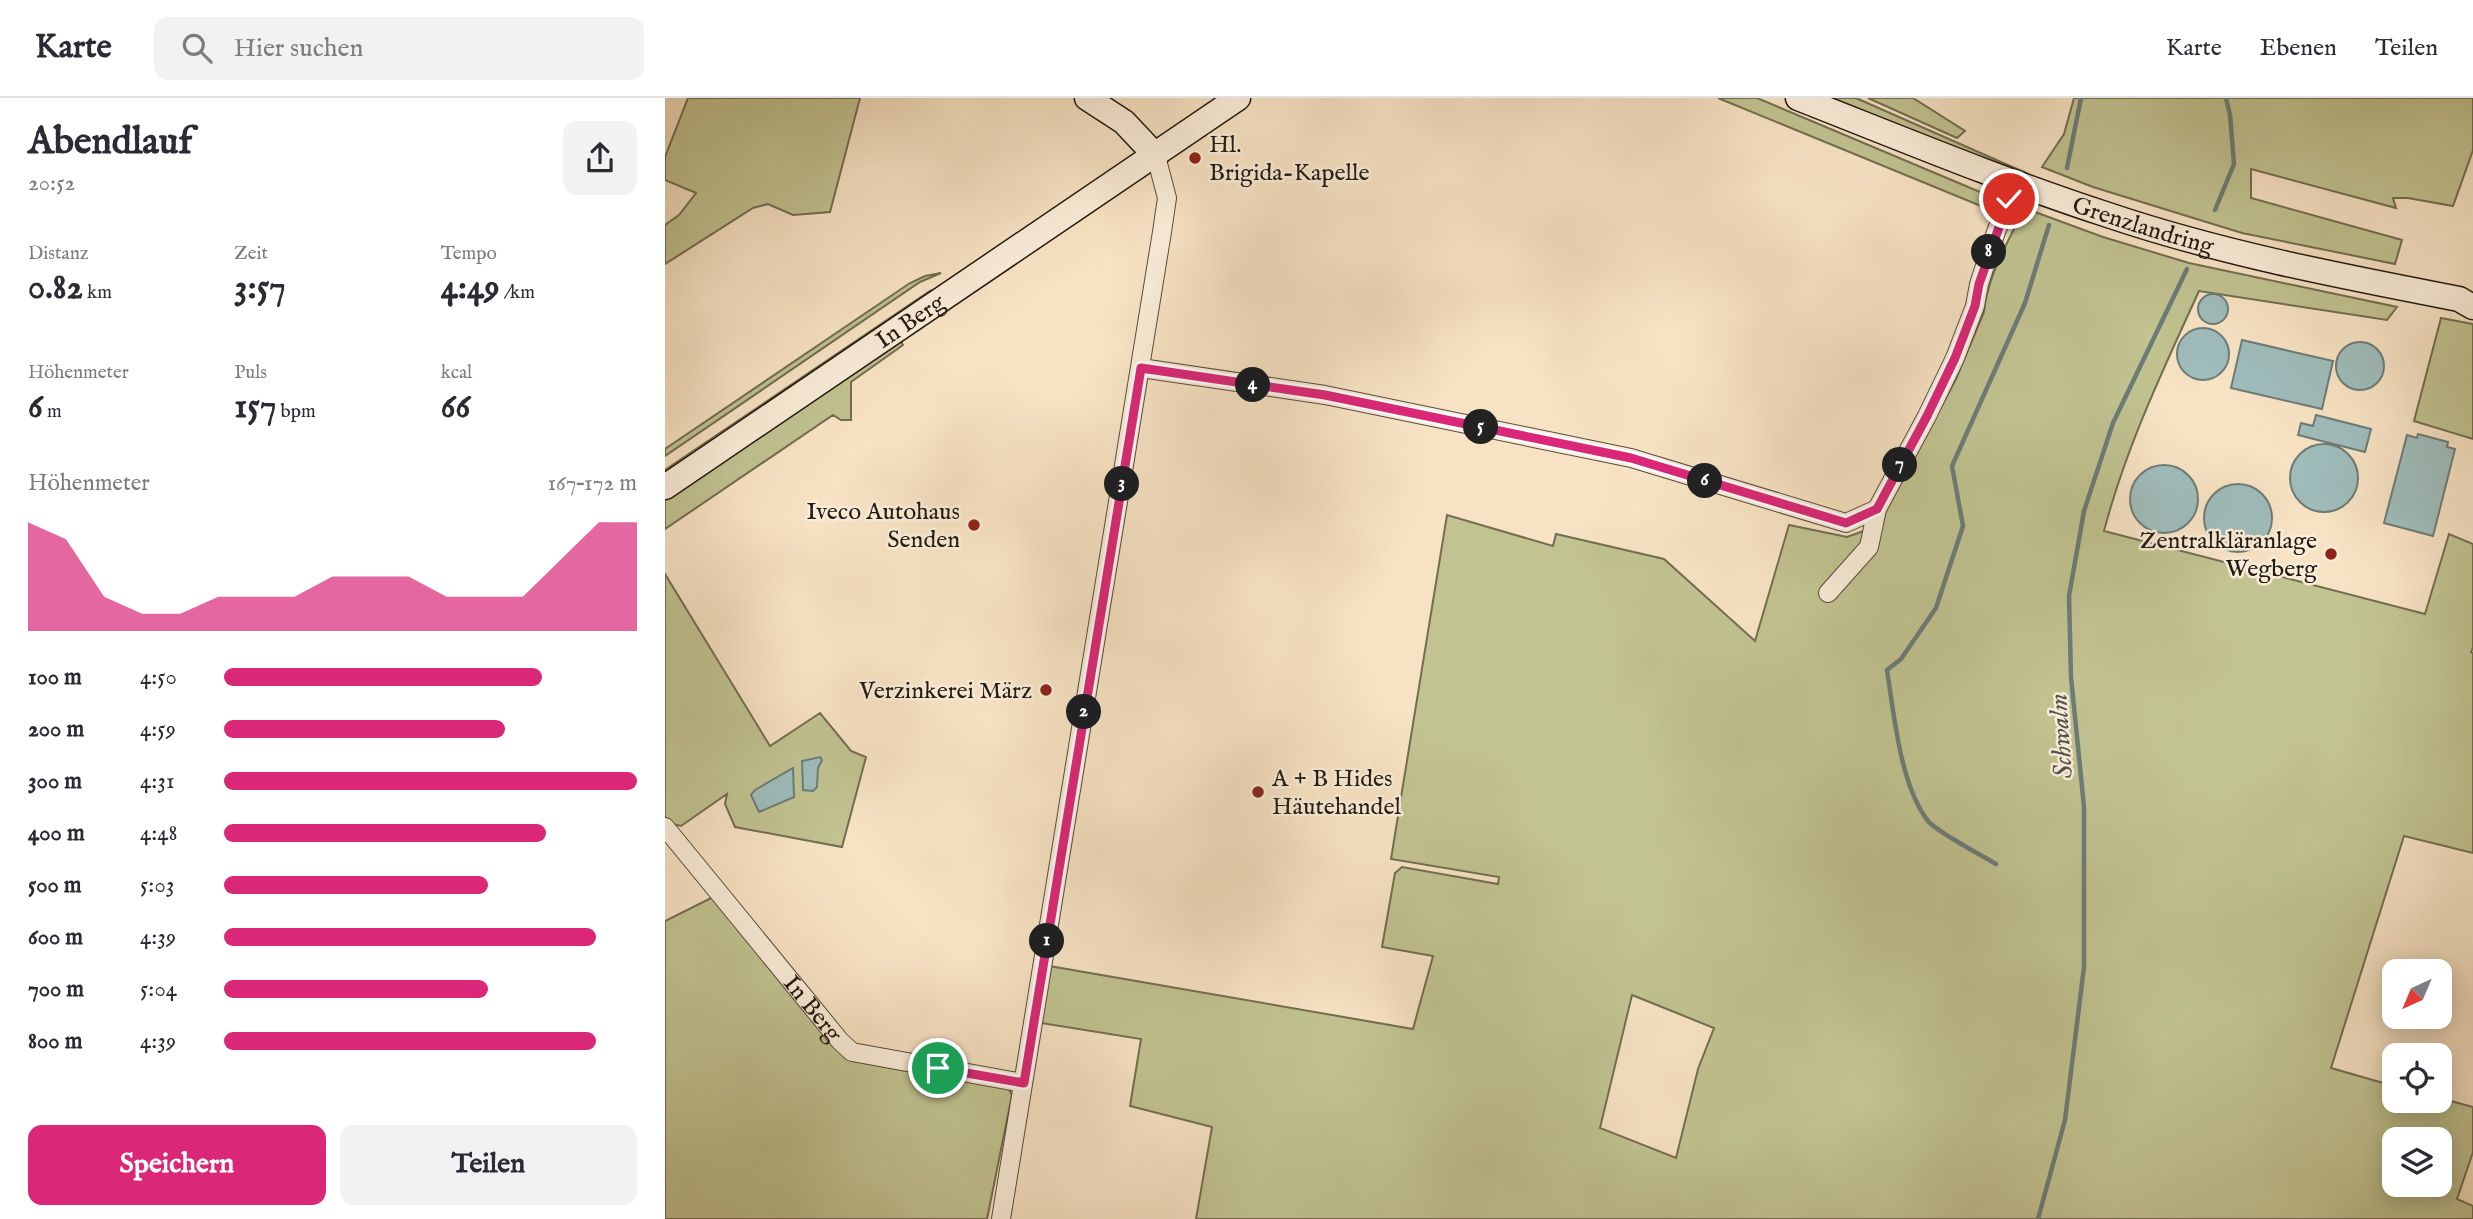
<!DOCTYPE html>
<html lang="de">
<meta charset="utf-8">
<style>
:root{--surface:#fff;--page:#f2f2f3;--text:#2b2b33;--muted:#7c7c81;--line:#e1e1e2;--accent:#db2777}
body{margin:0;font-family:"IM FELL English",serif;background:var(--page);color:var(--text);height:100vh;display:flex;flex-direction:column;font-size:26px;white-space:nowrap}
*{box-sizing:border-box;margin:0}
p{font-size:23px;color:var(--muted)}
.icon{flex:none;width:38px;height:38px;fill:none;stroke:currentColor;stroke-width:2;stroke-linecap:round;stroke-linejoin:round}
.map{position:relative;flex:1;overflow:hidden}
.panel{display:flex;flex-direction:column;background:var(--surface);width:665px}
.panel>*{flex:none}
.needle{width:46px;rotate:224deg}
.tools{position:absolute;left:1717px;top:861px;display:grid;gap:14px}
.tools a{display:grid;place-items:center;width:70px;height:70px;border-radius:14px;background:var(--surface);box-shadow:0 4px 18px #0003;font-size:35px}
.pin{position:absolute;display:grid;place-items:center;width:60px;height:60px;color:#fff;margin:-30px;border:4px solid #fff;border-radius:50%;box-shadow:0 2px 7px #0007}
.km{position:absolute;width:35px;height:35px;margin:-18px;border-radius:50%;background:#222;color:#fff;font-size:19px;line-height:35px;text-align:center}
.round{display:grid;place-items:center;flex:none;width:74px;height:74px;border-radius:14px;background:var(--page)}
.overview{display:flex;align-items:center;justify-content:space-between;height:119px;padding:0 28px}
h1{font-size:38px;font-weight:700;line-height:52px}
.figures{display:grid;grid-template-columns:repeat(3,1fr);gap:10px;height:119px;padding:7px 28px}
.figures div{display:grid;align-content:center}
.figures b{font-size:35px;font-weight:700}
.figures small{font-size:19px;font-weight:400}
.figures p{font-size:19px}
.chart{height:196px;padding:14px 28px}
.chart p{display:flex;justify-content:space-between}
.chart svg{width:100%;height:126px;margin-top:7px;fill:var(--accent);opacity:.7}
.action{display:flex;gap:14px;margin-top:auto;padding:14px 28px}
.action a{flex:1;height:80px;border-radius:14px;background:var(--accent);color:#fff;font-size:28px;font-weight:700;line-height:80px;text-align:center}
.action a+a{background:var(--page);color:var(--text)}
ul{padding:0 28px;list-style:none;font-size:23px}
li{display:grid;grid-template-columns:112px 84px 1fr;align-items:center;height:52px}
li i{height:18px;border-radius:9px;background:var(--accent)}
header{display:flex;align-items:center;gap:42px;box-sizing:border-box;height:98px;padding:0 35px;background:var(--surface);border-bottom:2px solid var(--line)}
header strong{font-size:33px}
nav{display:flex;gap:38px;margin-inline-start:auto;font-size:24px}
.search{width:490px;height:63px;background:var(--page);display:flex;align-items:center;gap:18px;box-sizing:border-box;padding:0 24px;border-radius:14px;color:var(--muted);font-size:26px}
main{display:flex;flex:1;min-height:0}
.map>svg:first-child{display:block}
.green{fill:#c1c391;stroke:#726e51;stroke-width:2;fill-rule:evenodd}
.water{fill:#9fbdbc;stroke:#6d7c78;stroke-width:2}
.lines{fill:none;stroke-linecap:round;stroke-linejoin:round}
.stream{stroke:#6d7c78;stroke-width:4.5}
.street-casing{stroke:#574c3e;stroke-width:20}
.secondary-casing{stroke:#221a11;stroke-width:27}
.street{stroke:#faedd9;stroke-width:18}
.secondary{stroke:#faedd9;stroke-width:24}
.route-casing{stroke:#fff;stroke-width:14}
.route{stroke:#db2777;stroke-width:9}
.poi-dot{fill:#8f2418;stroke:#faedd9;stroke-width:2.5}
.labels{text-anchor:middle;stroke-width:5;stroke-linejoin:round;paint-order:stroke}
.poi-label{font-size:24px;fill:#221a11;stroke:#faedd9;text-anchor:end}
.street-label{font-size:24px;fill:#221a11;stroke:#faedd9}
.water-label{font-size:26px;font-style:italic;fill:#4e534d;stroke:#faedd9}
</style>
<header>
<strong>Karte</strong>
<div class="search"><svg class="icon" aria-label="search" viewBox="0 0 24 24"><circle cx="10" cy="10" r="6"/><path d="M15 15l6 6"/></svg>Hier suchen</div>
<nav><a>Karte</a><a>Ebenen</a><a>Teilen</a></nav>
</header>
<main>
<section class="panel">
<div class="overview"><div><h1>Abendlauf</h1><p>20:52</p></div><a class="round"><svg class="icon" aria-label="share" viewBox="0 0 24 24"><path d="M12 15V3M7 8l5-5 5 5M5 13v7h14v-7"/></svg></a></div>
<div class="figures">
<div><p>Distanz</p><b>0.82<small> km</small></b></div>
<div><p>Zeit</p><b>3:57</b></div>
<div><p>Tempo</p><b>4:49<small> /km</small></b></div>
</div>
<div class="figures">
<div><p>Höhenmeter</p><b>6<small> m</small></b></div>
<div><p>Puls</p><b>157<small> bpm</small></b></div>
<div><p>kcal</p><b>66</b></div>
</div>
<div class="chart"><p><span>Höhenmeter</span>167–172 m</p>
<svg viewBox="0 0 160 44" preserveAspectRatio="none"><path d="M0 44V6L10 12L20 32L30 38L40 38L50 32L60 32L70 32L80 25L90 25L100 25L110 32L120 32L130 32L140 19L150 6L160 6V44z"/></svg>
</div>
<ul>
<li><b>100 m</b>4:50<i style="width:77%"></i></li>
<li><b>200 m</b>4:59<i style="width:68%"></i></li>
<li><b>300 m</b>4:31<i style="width:100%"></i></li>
<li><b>400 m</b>4:48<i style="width:78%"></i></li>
<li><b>500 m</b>5:03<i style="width:64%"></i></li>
<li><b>600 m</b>4:39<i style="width:90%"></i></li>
<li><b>700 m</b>5:04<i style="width:64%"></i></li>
<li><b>800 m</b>4:39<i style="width:90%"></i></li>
</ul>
<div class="action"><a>Speichern</a><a>Teilen</a></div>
</section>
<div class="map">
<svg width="1808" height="1121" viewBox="0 0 1808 1121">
<rect width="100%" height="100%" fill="#f7e3c4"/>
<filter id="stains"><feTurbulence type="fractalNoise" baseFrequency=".00286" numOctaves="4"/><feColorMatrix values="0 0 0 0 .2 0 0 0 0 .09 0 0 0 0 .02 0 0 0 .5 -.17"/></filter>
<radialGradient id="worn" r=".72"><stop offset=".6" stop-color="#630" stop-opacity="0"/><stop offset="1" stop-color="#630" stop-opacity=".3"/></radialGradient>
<path class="green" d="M23,0H195L165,114L128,117L103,106L88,110L0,166V127L14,117L31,95L0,82V59Z
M1053,0H1092L1334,102L1333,115Z
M1158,0H1191L1361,75L1357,80Z
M1203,0H1248L1300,33L1292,40Z
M1409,0H1808V52L1788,108L1743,100H1728L1731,110L1586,71V100L1737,142L1730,166L1577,135L1428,89L1377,69L1399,36Z
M1359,110L1438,139L1524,165L1732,209L1722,222L1534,193C1498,272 1461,349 1439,433L1760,516L1784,436L1808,446V550L1806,554L1808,555V755L1739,738L1666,970L1729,988V1003H1774L1775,1000L1808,1009V1054L1792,1101L1808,1108V1121H531L547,1029L465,1008L476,941L376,925L384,868L748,931L768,858L717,849L730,775L737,769L833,786L834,779L726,761L782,417L888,448L891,436L999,461L1090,543L1124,427L1182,439L1213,428L1291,281L1319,214C1322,178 1344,143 1359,110ZM967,897L1049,930L1033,971L1011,1060L935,1030ZM1729,1041H1774V1087H1729Z
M276,175L255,184L0,358V351L245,185L260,178Z
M280,188L0,380V372L265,193Z
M1776,220L1808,226V341L1749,323Z
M234,240L238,247L186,284V322H176L168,317L0,431V397Z
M0,476L105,648L155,615L186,653L201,659L177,749L70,729L60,706L62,696L16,728L0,724Z
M50,798L182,958L341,986L347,997L322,1121H0V823Z"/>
<path class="water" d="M1533 211a15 15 0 1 1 30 0a15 15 0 1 1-30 0Z
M1512 256a26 26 0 1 1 52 0a26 26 0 1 1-52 0Z
M1577,242L1668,263L1657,311L1566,290Z
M1671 268a24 24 0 1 1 48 0a24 24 0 1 1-48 0Z
M1651,317L1706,331L1700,354L1633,337L1636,325L1648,328Z
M1753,336L1783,344L1782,349L1790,351L1768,438L1719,425L1742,337L1752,340Z
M1625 380a34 34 0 1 1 68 0a34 34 0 1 1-68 0Z
M1465 401a34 34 0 1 1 68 0a34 34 0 1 1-68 0Z
M1539 420a34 34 0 1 1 68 0a34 34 0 1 1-68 0Z
M155,659L157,662L153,670L152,689L148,693L138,692L137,663Z
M128,670L129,699L94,714L86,697L90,692Z"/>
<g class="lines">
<path class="stream" d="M1402,70L1416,0
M1550,112L1569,66L1565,17L1561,0
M1331,766C1316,757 1272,734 1263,723C1235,687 1229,616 1222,572L1236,561L1271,510L1298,428L1287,368L1360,205L1384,127
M1373,1121L1400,1022L1419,869V709L1406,579L1404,498L1419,413L1448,325L1522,171"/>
<g class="street-casing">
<g id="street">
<path d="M476,270L660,297L966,360L1181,425L1212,411"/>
<path d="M1163,495L1204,449L1212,411L1262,318L1290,260L1310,208L1314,186L1331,134L1344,101L1355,86"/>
<path id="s1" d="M0,729L175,943L187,954L358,985"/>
<path d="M336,1121L497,134L502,100L491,58"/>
</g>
</g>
<g class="secondary-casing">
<g id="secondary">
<path d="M422,0L459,24L491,58"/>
<path id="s2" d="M1133,0C1235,40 1336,82 1440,116C1555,155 1675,178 1794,201L1808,209"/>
<path id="s3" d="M0,389L573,0"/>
</g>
</g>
<use href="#street" class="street"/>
<use href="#secondary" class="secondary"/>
</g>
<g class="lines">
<g class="route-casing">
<path id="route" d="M273,970L359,985L476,270L660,297L966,360L1181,425L1212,411L1262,318L1290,260L1310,208L1314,186L1344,101"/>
</g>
<use href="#route" class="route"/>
</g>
<g class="poi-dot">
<circle cx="530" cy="60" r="7"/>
<circle cx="309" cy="427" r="7"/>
<circle cx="1666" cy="456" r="7"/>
<circle cx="381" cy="592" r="7"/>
<circle cx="593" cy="694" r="7"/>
</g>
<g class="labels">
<g class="poi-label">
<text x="544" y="54" text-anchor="start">Hl.<tspan x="544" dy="28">Brigida-Kapelle</tspan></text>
<text x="295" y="421">Iveco Autohaus<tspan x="295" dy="28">Senden</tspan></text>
<text x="1652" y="450">Zentralkläranlage<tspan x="1652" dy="28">Wegberg</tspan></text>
<text x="367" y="600">Verzinkerei März</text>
<text x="607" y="688" text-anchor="start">A + B Hides<tspan x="607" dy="28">Häutehandel</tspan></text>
</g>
<g class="street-label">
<text dy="8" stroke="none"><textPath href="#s2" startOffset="368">Grenzlandring</textPath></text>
<text dy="8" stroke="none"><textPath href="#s3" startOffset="296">In Berg</textPath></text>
<text dy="8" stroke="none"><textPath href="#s1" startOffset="234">In Berg</textPath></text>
</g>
<g class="water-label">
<text transform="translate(1395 638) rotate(-94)" y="9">Schwalm</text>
</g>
</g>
<rect width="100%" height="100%" filter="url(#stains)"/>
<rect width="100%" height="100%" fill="url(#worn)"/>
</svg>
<div class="tools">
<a><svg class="needle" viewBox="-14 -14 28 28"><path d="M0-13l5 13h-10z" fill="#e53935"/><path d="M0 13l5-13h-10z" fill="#7c7c81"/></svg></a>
<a><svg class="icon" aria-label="locate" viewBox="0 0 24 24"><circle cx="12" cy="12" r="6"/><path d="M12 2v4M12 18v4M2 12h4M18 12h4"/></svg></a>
<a><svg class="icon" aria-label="layers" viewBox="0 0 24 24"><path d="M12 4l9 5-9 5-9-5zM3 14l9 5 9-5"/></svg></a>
</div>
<div class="pin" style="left:273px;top:970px;background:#1e9e55"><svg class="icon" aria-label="arrive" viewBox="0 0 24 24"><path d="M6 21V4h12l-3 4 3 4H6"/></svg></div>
<div class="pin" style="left:1344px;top:101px;background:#d93025"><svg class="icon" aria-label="check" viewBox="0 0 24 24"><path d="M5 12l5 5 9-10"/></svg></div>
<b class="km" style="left:382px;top:843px">1</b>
<b class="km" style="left:419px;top:614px">2</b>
<b class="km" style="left:457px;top:386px">3</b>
<b class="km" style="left:588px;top:287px">4</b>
<b class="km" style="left:816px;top:329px">5</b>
<b class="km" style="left:1040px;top:383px">6</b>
<b class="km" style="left:1235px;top:367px">7</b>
<b class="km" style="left:1324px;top:154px">8</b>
</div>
</main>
